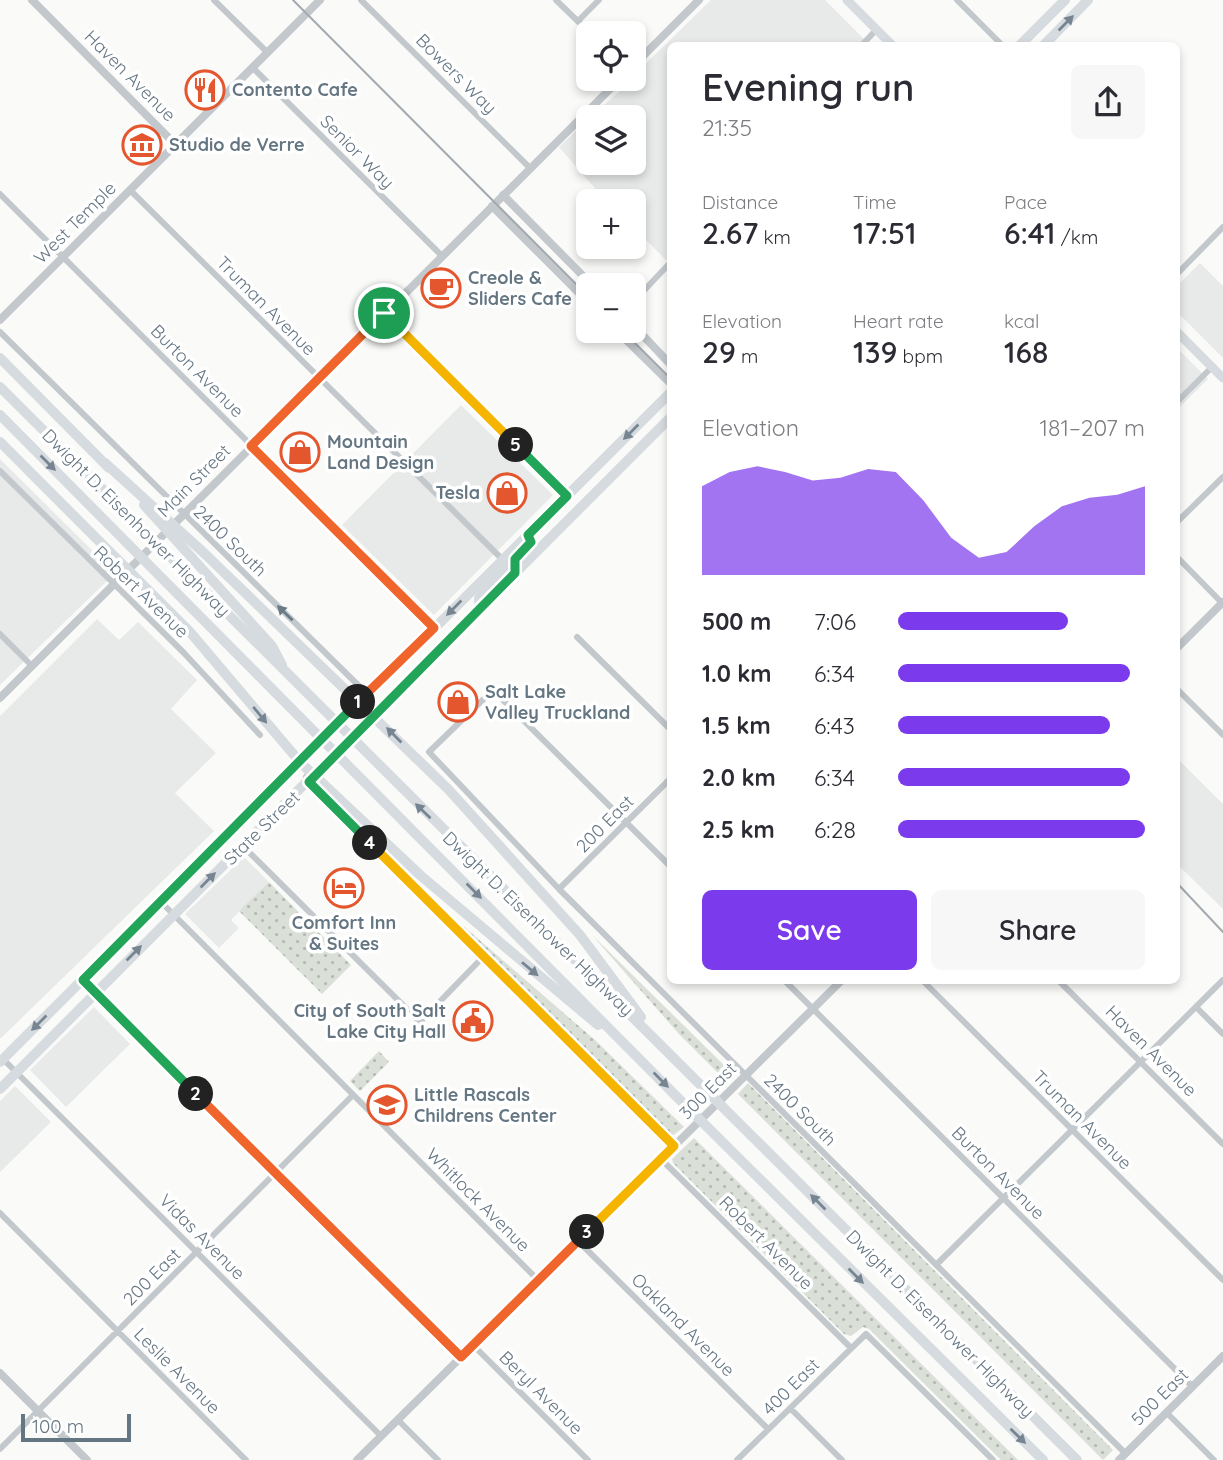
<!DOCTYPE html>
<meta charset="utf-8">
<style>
:root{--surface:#fff;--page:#f7f7f7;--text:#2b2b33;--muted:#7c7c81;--accent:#7c3aed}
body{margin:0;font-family:Quicksand,sans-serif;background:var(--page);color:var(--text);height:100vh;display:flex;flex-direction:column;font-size:26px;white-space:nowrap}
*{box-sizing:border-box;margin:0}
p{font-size:23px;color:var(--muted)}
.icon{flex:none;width:38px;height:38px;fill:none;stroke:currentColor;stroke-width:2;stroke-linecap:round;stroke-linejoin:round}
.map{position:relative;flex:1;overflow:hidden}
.drawer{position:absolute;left:667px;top:42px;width:513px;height:942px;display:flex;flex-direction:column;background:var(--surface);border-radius:10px;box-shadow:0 4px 10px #0003}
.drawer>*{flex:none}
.buttons{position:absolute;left:576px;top:21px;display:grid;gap:14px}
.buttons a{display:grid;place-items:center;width:70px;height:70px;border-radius:10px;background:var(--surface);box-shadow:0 4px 10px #0003;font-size:35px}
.scale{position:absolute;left:21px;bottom:18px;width:110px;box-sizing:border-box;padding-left:7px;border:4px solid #657683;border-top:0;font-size:19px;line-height:24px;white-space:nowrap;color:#657683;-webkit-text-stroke:5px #fff;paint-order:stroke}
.pin{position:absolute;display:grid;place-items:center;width:60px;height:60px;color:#fff;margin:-30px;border:4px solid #fff;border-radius:50%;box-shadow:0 2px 7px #0007}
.km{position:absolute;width:35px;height:35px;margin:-18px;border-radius:50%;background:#222;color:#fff;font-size:19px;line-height:35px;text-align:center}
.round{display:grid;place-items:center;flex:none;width:74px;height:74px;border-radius:10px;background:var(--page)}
.head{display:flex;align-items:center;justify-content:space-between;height:119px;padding:0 35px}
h1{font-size:38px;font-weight:600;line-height:52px}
.metrics{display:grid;grid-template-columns:repeat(3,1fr);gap:10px;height:119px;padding:7px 35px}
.metrics div{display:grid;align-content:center}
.metrics b{font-size:30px;font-weight:600}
.metrics small{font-size:19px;font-weight:400}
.metrics p{font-size:19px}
.chart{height:196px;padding:14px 35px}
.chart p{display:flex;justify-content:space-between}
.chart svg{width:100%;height:126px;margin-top:7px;fill:var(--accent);opacity:.7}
.button{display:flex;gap:14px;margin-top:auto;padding:14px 35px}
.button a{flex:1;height:80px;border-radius:10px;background:var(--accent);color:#fff;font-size:28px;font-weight:600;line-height:80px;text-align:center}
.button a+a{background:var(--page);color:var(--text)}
ul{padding:0 35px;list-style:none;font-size:23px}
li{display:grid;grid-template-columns:112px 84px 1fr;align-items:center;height:52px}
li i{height:18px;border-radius:9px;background:var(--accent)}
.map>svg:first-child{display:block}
.built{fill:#e8e9e9}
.green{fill:url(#green-dots)}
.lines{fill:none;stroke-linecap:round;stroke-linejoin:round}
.minor{stroke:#c3c8cc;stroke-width:6}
.tertiary{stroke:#c3c8cc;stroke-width:8}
.secondary{stroke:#d6dbdf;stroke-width:9}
.primary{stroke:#d6dbdf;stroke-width:10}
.motorway{stroke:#d6dbdf;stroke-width:10}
.tram{stroke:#a2aab0;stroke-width:2}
.oneway{fill:#768591}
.oneway2{fill:#6a7a87}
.split-1-casing{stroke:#fff;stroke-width:14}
.split-2-casing{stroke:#fff;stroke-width:14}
.split-3-casing{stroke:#fff;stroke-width:14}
.split-4-casing{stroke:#fff;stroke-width:14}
.split-5-casing{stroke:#fff;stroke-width:14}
.split-6-casing{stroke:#fff;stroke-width:14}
.split-1{stroke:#f0652b;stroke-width:9}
.split-2{stroke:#22a559;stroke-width:9}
.split-3{stroke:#f0652b;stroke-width:9}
.split-4{stroke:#f5b400;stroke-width:9}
.split-5{stroke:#22a559;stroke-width:9}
.split-6{stroke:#f5b400;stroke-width:9}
.labels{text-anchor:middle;stroke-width:7;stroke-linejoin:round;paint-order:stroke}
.street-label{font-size:18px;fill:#657683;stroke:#fff}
.poi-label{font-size:18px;font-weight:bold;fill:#657683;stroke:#fff;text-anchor:start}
</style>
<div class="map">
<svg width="1223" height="1460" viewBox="0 0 1223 1460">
<defs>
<pattern id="green-dots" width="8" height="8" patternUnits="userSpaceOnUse" patternTransform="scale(1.75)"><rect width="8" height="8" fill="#dadfd7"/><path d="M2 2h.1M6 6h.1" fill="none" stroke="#b4b9b4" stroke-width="1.8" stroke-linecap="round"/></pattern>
</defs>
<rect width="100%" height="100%" fill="#fafaf8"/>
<path class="built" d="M711,0H825L870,45L670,46V264L634,228V201H606L559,147L588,119V163H634V117H590L634,79V75Z
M1200,263L1223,286V358L1176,311V287Z
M1176,347L1208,379L1176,411Z
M461,405L553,495L434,615L342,525Z
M0,459L115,573L0,685Z
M97,619L119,640L138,622L197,680L171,709L216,753L175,793L214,831L0,1039V716Z
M1176,757L1223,804V909L1176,863Z
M244,857L269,882L231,920L239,928L219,948L185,914Z
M94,1007L130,1044L66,1107L30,1070Z
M15,1086L51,1122L0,1172V1101Z"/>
<path class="green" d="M269,882L351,965L322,994L239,911Z
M446,911L596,1041L684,1127L672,1136Z
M592,935L734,1075L727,1082L679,1034Z
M379,1051L389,1062L360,1091L350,1081Z
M748,1083L1113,1450L1103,1460L738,1094Z
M694,1138L1018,1460H1001L869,1329L863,1327L851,1336L844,1334L673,1163L672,1159Z"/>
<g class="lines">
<path class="minor" d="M214,0L268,53
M361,0L530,168
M556,0L590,33
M957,0L1003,46
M578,21L599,0
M861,46L877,29
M253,68L442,256
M130,190L503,560
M0,194L434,628
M1176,275L1223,227
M634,301L669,264
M384,314L567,496
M0,332L359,686L366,693L375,714
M1176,403L1212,367
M0,471L184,653L260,735
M1176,523L1223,477
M1176,556L1222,603
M0,634L32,666
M577,637L670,729
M1176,688L1223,735
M243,846L420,1022L483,957
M670,866L493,690L429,752L559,889L1125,1453
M559,889L670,779
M161,902L538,1280
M83,980L461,1357
M784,980L1192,1386
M922,980L1223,1280
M1058,980L1223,1144
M1196,1007L1223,1034
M3,1059L381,1436
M661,1159L851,1348
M0,1213L246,1460
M578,1241L768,1429
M936,1265L1223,980
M473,1345L588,1460
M790,1408L842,1460
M1166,1412L1214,1460
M398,1420L438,1460
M0,1449L353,1095
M737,1460L866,1334L993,1460"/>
<path class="tertiary" d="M32,0L176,145
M634,65L699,0
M503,195L592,285
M492,206L588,302
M0,320L320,0
M634,326L670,364
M617,331L670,383
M1176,649L1223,602
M0,698L620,79
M307,777L674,1146
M0,1373L87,1460
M357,1460L842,980
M1119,1460L1223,1356"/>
<path class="secondary" d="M847,0L893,46
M1176,331L1223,378"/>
<path class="primary" d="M1019,46L1065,0
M1043,46L1088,0
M515,573V559L531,542L528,535
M480,610L479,598L504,572L503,560
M0,1062L670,393
M0,1089L670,418"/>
<path class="motorway" d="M0,358L109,468
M0,387L1077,1460
M0,415L678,1098L1043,1460
M0,442L190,632L300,762L420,875L598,1025
M105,463L204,553L448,789L580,935L641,1017
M144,505L272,646L282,665"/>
<path class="tram" d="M293,0L588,296
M623,331L670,378
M1176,882L1223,932"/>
</g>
<defs><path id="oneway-solid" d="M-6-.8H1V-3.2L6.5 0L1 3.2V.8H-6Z" transform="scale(1.75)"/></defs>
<g class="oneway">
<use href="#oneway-solid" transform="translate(1066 23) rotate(-45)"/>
<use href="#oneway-solid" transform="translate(631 432) rotate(135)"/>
<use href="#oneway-solid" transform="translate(48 463) rotate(45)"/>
<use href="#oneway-solid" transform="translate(454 608) rotate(135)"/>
<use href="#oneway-solid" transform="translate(260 715) rotate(50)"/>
<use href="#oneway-solid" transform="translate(394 735) rotate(-135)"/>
<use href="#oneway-solid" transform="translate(423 811) rotate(-136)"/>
<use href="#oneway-solid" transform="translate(208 880) rotate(-45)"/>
<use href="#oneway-solid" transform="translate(474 891) rotate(45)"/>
<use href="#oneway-solid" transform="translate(134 953) rotate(-45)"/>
<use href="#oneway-solid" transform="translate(530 969) rotate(40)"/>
<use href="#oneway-solid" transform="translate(39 1023) rotate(135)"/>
<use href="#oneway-solid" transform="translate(661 1080) rotate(45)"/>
<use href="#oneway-solid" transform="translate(818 1202) rotate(-135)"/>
<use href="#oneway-solid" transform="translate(856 1276) rotate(45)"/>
<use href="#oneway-solid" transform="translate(1018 1436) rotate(44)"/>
</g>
<use class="oneway2" href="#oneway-solid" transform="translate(285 613) rotate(-136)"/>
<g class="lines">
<g class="split-1-casing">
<path id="split-1" d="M358,702L434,628L251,446L384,313"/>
</g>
<g class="split-2-casing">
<path id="split-2" d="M196,1094L83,980L358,702"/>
</g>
<g class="split-3-casing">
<path id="split-3" d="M196,1094L461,1357L587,1232"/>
</g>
<g class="split-4-casing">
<path id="split-4" d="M370,843L674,1146L587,1232"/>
</g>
<g class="split-5-casing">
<path id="split-5" d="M370,843L309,782L515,573V559L531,542L528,535L567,496L516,445"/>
</g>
<g class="split-6-casing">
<path id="split-6" d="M384,313L516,445"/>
</g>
<use href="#split-1" class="split-1"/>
<use href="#split-2" class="split-2"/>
<use href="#split-3" class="split-3"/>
<use href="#split-4" class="split-4"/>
<use href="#split-5" class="split-5"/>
<use href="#split-6" class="split-6"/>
</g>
<defs>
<g id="restaurant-ring" transform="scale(2.0125)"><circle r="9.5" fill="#fff" stroke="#e4572e" stroke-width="1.5"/><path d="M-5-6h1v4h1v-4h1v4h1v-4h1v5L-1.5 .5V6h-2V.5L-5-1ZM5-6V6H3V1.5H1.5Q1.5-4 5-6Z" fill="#e4572e"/></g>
<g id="museum-ring" transform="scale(2.0125)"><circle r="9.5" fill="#fff" stroke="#e4572e" stroke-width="1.5"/><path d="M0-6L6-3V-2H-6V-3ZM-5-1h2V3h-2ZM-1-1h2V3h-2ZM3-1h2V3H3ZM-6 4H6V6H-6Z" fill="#e4572e"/></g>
<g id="cafe-ring" transform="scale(2.0125)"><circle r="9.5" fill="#fff" stroke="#e4572e" stroke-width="1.5"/><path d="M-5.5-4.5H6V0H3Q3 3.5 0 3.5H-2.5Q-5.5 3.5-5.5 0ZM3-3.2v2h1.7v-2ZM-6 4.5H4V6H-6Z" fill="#e4572e"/></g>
<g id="shop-ring" transform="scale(2.0125)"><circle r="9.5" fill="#fff" stroke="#e4572e" stroke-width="1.5"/><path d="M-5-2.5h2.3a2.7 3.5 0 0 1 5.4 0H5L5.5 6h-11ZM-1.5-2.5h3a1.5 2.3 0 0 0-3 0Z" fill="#e4572e"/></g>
<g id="hotel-ring" transform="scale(2.0125)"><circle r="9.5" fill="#fff" stroke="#e4572e" stroke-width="1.5"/><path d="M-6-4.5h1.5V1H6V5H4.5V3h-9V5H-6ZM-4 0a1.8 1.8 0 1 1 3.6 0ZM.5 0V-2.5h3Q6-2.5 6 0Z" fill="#e4572e"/></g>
<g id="civic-ring" transform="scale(2.0125)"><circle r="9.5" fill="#fff" stroke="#e4572e" stroke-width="1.5"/><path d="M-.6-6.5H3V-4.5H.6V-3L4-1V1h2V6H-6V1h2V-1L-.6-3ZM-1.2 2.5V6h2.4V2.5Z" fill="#e4572e"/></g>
<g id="school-ring" transform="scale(2.0125)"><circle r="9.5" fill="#fff" stroke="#e4572e" stroke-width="1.5"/><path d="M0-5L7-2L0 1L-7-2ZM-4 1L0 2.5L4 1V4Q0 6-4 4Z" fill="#e4572e"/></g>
</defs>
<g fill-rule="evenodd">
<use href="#restaurant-ring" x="205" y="90"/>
<use href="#museum-ring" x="142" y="145"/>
<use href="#cafe-ring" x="441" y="288"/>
<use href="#shop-ring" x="300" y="452"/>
<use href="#shop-ring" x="507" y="493"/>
<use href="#shop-ring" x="458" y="702"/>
<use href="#hotel-ring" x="344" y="888"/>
<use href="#civic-ring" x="473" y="1021"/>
<use href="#school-ring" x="387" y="1105"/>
</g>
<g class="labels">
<g class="street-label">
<text transform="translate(456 74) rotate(45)" y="6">Bowers Way</text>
<text transform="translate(130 76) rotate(45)" y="6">Haven Avenue</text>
<text transform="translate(357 152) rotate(45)" y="6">Senior Way</text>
<text transform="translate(75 223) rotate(-45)" y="6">West Temple</text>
<text transform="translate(266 306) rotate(45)" y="6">Truman Avenue</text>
<text transform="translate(197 371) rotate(45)" y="6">Burton Avenue</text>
<text transform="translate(194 481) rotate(-45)" y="6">Main Street</text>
<text transform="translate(136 523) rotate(45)" y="6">Dwight D. Eisenhower Highway</text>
<text transform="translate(230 541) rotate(44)" y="6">2400 South</text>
<text transform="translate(141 592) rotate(44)" y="6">Robert Avenue</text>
<text transform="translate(605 824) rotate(-45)" y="6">200 East</text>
<text transform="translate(262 828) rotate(-44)" y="6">State Street</text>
<text transform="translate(538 924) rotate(44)" y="6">Dwight D. Eisenhower Highway</text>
<text transform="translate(1151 1051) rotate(45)" y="6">Haven Avenue</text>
<text transform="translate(708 1091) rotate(-45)" y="6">300 East</text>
<text transform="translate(800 1110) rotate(45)" y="6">2400 South</text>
<text transform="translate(1082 1120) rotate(45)" y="6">Truman Avenue</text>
<text transform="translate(998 1173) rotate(45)" y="6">Burton Avenue</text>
<text transform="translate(478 1200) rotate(45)" y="6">Whitlock Avenue</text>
<text transform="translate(202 1237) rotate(45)" y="6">Vidas Avenue</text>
<text transform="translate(766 1243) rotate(45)" y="6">Robert Avenue</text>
<text transform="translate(152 1277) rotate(-45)" y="6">200 East</text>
<text transform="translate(940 1324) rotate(45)" y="6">Dwight D. Eisenhower Highway</text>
<text transform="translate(683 1325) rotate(45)" y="6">Oakland Avenue</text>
<text transform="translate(177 1371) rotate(45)" y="6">Leslie Avenue</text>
<text transform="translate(791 1387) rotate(-45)" y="6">400 East</text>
<text transform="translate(541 1393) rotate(45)" y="6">Beryl Avenue</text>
<text transform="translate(1160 1397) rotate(-45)" y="6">500 East</text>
</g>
<g class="poi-label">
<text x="232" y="96">Contento Cafe</text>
<text x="169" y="151">Studio de Verre</text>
<text x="468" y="284">Creole &amp;<tspan x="468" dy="21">Sliders Cafe</tspan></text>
<text x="327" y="448">Mountain<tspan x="327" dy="21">Land Design</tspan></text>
<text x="480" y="499" text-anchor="end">Tesla</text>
<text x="485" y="698">Salt Lake<tspan x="485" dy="21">Valley Truckland</tspan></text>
<text x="344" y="929" text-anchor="middle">Comfort Inn<tspan x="344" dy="21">&amp; Suites</tspan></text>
<text x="446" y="1017" text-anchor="end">City of South Salt<tspan x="446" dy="21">Lake City Hall</tspan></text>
<text x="414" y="1101">Little Rascals<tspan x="414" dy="21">Childrens Center</tspan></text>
</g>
</g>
</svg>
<div class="buttons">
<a><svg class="icon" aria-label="locate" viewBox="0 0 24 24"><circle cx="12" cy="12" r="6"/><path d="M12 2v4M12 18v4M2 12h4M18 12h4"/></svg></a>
<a><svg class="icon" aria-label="layers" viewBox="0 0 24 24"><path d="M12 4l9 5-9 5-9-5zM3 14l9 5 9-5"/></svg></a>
<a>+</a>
<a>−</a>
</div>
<div class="scale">100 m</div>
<div class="pin" style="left:384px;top:313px;background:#1e9e55"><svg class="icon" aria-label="arrive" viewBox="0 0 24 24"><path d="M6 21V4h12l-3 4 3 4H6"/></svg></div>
<b class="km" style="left:358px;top:702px">1</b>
<b class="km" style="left:196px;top:1094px">2</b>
<b class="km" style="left:587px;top:1232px">3</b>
<b class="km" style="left:370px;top:843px">4</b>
<b class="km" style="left:516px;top:445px">5</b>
<section class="drawer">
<div class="head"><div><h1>Evening run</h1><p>21:35</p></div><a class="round"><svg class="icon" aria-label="share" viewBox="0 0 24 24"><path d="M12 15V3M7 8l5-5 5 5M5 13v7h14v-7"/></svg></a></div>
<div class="metrics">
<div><p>Distance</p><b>2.67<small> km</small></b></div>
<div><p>Time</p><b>17:51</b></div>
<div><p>Pace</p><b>6:41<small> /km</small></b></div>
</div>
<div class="metrics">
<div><p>Elevation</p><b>29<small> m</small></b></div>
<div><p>Heart rate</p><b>139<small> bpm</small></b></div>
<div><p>kcal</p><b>168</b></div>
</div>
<div class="chart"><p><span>Elevation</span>181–207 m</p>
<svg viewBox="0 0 160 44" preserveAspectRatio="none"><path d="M0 44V13L10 8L20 6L30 8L40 11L50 10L60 7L70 8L80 18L90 31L100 38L110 36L120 27L130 20L140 17L150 16L160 13V44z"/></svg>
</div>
<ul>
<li><b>500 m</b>7:06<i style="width:69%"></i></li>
<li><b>1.0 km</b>6:34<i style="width:94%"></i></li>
<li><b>1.5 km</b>6:43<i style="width:86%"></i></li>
<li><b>2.0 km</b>6:34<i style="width:94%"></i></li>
<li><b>2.5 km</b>6:28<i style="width:100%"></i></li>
</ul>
<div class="button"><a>Save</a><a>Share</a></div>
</section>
</div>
